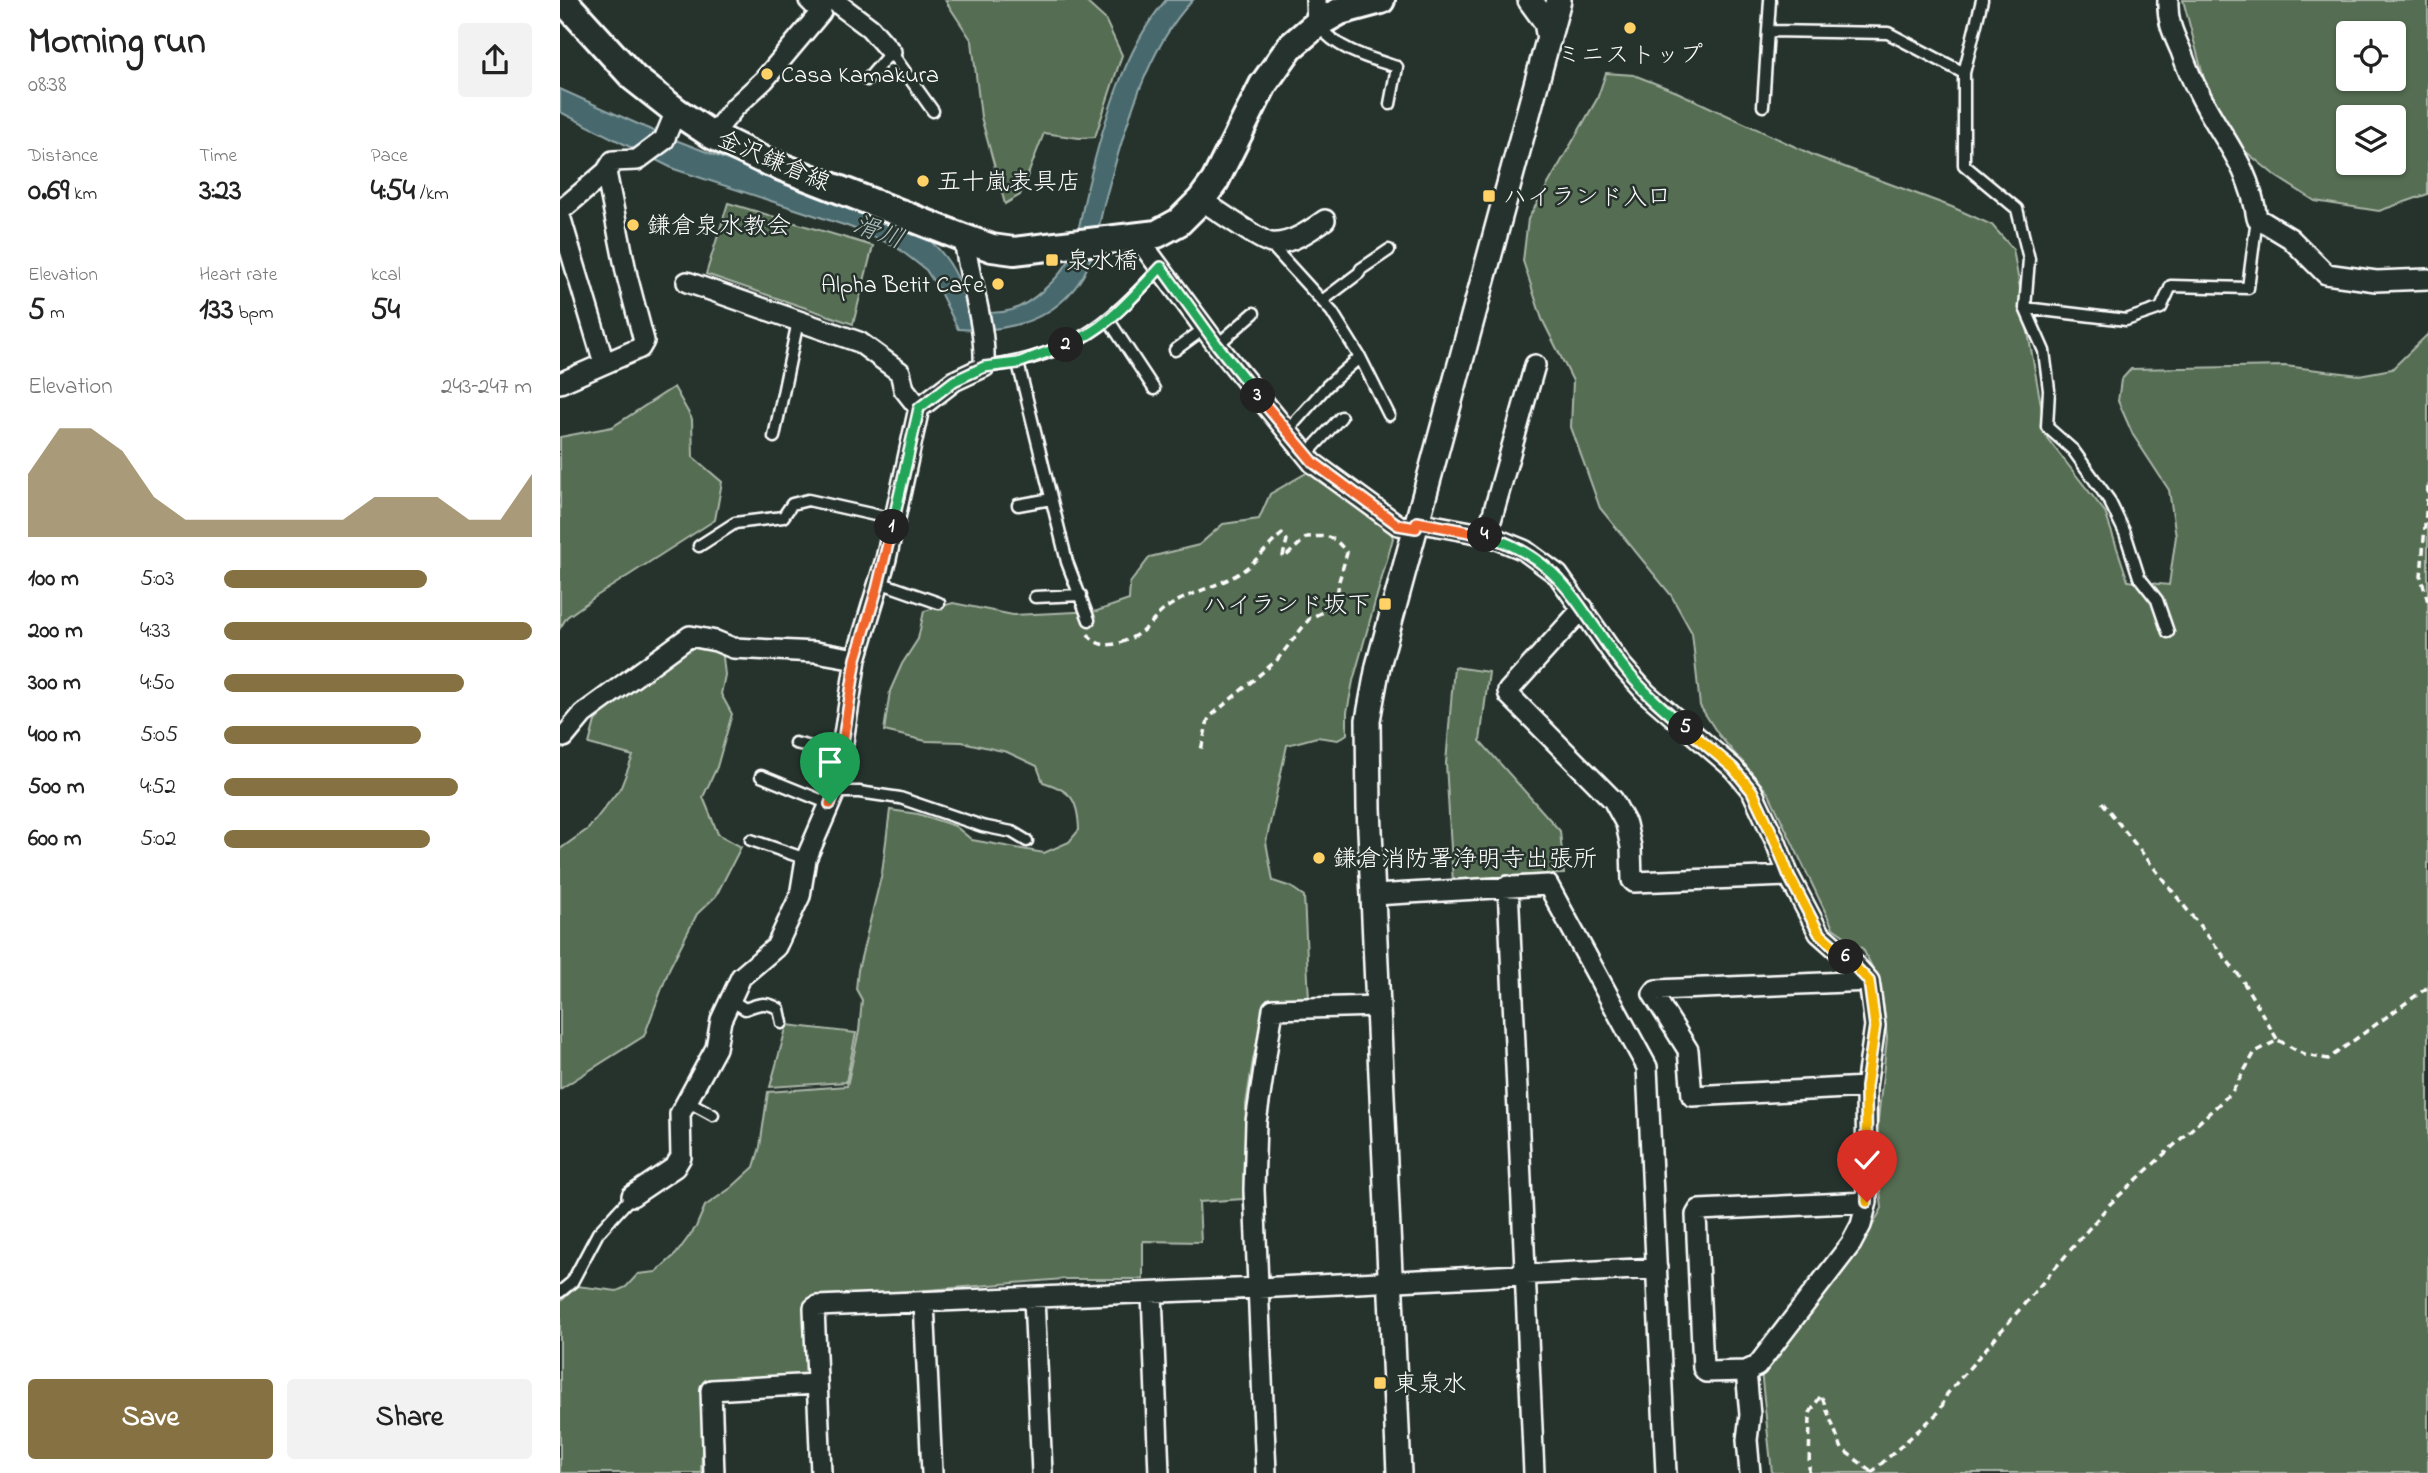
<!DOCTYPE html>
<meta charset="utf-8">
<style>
:root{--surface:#fff;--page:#f2f2f2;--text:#222;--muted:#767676;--accent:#857141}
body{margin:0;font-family:"Indie Flower","Klee One",sans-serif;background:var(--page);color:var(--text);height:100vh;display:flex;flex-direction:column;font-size:26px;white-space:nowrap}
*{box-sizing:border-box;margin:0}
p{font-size:23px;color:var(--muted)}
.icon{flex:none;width:38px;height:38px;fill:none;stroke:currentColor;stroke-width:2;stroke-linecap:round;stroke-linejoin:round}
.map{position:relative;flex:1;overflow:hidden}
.details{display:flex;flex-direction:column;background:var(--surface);width:560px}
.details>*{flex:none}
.controls{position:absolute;left:1776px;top:21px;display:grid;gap:14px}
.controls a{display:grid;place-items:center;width:70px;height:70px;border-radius:7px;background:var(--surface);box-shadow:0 2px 5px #0004;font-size:35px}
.pin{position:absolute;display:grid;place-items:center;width:60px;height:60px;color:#fff;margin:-72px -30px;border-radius:50% 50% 50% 0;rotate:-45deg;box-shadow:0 0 7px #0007}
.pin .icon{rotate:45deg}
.km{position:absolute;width:35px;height:35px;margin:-18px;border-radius:50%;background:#222;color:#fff;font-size:19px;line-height:35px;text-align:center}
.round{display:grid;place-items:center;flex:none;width:74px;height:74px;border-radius:7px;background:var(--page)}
.summary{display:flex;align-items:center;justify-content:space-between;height:119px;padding:0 28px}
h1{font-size:38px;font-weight:700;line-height:52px}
.metrics{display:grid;grid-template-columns:repeat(3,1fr);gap:10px;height:119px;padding:7px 28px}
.metrics div{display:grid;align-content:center}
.metrics b{font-size:30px;font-weight:700}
.metrics small{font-size:19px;font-weight:400}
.metrics p{font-size:19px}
.chart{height:196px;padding:14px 28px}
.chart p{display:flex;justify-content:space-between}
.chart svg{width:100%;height:126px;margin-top:7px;fill:var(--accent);opacity:.7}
.button{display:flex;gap:14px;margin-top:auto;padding:14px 28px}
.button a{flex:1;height:80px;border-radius:7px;background:var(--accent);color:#fff;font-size:28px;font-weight:700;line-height:80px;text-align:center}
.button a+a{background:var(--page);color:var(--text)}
ul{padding:0 28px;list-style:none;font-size:23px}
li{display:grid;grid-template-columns:112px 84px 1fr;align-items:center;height:52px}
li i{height:18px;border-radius:9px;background:var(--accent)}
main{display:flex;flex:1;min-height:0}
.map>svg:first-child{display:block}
.green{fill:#556d52;stroke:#aab6a8;stroke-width:2;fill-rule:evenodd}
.water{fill:#46696d;stroke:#90a5a7;stroke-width:2}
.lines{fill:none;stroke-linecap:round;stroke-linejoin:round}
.service-casing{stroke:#fff;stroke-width:15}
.minor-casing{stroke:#fff;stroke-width:24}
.tertiary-casing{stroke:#fff;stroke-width:28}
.secondary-casing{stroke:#fff;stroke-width:32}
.path{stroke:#fff;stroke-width:3.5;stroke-dasharray:7 5;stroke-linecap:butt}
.service{stroke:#26332d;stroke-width:10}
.minor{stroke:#26332d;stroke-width:19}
.tertiary{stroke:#26332d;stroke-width:23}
.secondary{stroke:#26332d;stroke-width:26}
.split-1-casing{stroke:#fff;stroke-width:14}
.split-2-casing{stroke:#fff;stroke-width:14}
.split-3-casing{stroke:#fff;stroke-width:14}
.split-4-casing{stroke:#fff;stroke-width:14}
.split-5-casing{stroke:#fff;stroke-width:14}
.split-6-casing{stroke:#fff;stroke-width:14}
.split-7-casing{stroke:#fff;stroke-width:14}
.split-1{stroke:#f0652b;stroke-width:9}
.split-2{stroke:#22a559;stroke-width:9}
.split-3{stroke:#22a559;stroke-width:9}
.split-4{stroke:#f0652b;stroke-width:9}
.split-5{stroke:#22a559;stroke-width:9}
.split-6{stroke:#f5b400;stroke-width:9}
.split-7{stroke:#f5b400;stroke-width:9}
.poi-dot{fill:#ffd166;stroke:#26332d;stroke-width:2.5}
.labels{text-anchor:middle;stroke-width:5;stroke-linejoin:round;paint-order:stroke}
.poi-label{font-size:24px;fill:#fff;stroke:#26332d;text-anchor:start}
.street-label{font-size:24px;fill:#fff;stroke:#26332d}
.water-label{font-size:26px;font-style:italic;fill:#acbcbd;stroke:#26332d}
</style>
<main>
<section class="details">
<div class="summary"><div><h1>Morning run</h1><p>08:38</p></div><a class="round"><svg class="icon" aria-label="share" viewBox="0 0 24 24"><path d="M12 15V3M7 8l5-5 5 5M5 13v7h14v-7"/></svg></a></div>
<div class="metrics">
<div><p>Distance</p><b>0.69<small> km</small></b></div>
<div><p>Time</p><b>3:23</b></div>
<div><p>Pace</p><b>4:54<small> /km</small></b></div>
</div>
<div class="metrics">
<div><p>Elevation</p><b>5<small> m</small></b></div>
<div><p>Heart rate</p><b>133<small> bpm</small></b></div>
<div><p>kcal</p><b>54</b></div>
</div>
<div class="chart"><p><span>Elevation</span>243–247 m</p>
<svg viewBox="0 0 160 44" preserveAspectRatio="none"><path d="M0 44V22L10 6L20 6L30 14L40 30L50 38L60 38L70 38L80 38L90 38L100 38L110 30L120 30L130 30L140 38L150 38L160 22V44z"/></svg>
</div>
<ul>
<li><b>100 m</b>5:03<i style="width:66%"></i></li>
<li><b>200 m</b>4:33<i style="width:100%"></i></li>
<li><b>300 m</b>4:50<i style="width:78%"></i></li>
<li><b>400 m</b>5:05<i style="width:64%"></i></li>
<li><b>500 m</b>4:52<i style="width:76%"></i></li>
<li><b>600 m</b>5:02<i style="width:67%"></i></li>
</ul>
<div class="button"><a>Save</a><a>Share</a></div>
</section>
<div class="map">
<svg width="1868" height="1473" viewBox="0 0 1868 1473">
<rect width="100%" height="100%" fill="#26332d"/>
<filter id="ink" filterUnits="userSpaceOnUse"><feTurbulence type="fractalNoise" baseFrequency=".0143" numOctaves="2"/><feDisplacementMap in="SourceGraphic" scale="14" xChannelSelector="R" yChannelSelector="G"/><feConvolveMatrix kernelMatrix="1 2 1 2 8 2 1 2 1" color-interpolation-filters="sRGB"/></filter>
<g filter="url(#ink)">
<path class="green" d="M385,0H524L545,19L562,55L535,137L519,138L484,133L460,195L445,204L421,117L412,41Z
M1623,0H1868V194L1819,211L1755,201L1717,177L1679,146L1644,79ZM1788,33H1834V79H1788ZM1788,117H1834V163H1788Z
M1046,73L1074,75L1117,92L1255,156L1392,207L1432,225L1453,249L1487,438L1545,512L1568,581L1609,585L1616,536L1609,490L1573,435L1558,401L1561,380L1571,369L1725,366L1799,375L1832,369L1868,334V1473H1212L1201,1371L1300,1249L1322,1208L1315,1147L1327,1038L1321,985L1303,949L1273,928L1209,794L1158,734L1140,706L1132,633L1111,595L1040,508L1011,427L1013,381L982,319L963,261L968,219L1037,99Z
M168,203L313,246L293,324L146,274Z
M114,387L132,419L133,457L162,482L155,520L35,597L7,617L0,628V437L52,427Z
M750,471L829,528L833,538L793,681L787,712V734L778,740L757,737L727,745L706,842L713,881L731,887L744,896L749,1000L707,999L693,1060L686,1104L683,1199L639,1202L641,1242L583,1241V1279H504L247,1300L248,1371L243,1378L144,1403L141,1473H0V1302L17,1286L57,1291L66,1287L78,1274L96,1272L116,1254L136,1227L145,1206L171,1188L194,1167L200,1147L208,1092L287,1086L299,1031L302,1000L296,989L298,970L322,873L330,810L358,814L395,826L412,840L484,853L509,842L519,830C518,800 512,791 483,782L477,766L447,752L402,742L366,741L324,731L330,691L342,664L358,639L364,611L393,603L453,615L537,611L569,600L570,583L590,557L639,545L663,524L699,519L710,494Z
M144,644L162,648L165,675L161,694L172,714L157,767L143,797L158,834L181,847L156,896L137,914L110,967L84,1036L0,1089V849L28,829L61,787L73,756L29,744L35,721L51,704L114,654Z
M894,667L929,672L920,741L1000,831L1004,874L947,876L893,883L886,763Z
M227,1025L296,1033L286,1082L210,1087Z"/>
<path class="water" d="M606,0H633C585,49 562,138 544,204C538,228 535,254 523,276C496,321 447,333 398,329L379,290L366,270L335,246L290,227L114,169L0,112V89L100,134L365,236C390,257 401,280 410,312C424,313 438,314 452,310C472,303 497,280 508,262C517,247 522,208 527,190C542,128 564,48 606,0Z"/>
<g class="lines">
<g class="service-casing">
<path id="service" d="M1422,0L1404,73V165L1457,209L1469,259L1465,308L1484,351L1489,390L1487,427L1513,450L1549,500L1565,533L1579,577L1597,600L1608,632
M758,25C777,50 808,58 837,67L830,104
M1209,31L1328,33L1404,73
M307,80L331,52L373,111
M1203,106L1210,0
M710,244L772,312L800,357L767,386L727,431
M762,301L799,273L801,269L829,250
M1465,308L1566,320L1601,308L1611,286L1688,288L1697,218
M548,319L594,389
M657,345L694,313
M615,350L645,328
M800,357L829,415
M458,363L507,562L529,620
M424,367C508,357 545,328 601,267
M214,437L238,321
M747,454L781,417
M458,505L491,499
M139,546L175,523L223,517L232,504L248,500L333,519
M319,582L379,603
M475,597L521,595
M235,743L281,754
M201,776L270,804
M275,792H299L340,798L422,826L452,832L467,841
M191,840L246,859
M171,1000L185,1009C199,1004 206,1001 219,1009L222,1023
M127,1101L153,1115
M0,1292L12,1282L38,1233L72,1196"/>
</g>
<g class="minor-casing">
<path id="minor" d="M273,0L310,28L331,52
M756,0L757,24
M1608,0C1607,21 1613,33 1621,51C1626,65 1631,79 1638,91C1661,139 1688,161 1697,218L1730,238L1766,274L1816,281L1868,279
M152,135L175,107L204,80L261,12L249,0
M641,200C652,207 702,242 711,243C730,245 751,230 765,220
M0,211L46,172L53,161L77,160L104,140L116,111
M0,216L44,363
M577,237L657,345L753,463L838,525L856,528
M127,282L299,342L340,372L344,389L359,408
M0,383L80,348L84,341L67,276L46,172
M857,522L927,535L964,550L998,575L1061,665L1086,693L1173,768L1192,791L1215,840L1229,876L1259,933L1295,965L1309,981L1315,1026L1306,1087L1307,1202L1301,1225L1291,1244L1197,1366L1186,1371L1146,1372L1143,1368L1136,1215L1139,1210L1307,1202
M927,535L975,365
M1023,608L948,691L949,695L1053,800L1066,824L1071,847L1072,880L1074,882L1229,876
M4,737L23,714L130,636L156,641L173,648L256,652L296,659
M948,886L974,1473
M814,895L988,885L1087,1067L1106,1473
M1306,1087L1132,1096L1128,1050L1093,994L1096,990L1309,981
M72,1196L115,1167L121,1157L120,1114L156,1048L161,1020L181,977L216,947L240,896L246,859L275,792L296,659L326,559L359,408L394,381L424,367C426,323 409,281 404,238
M592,1293L599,1473
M474,1298L482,1473
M364,1302L372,1473
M1186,1371L1190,1415L1187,1440L1190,1473
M154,1473L151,1390L256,1384
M261,1473L254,1308L257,1306L699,1288L1097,1268
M706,1473L694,1190L696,1122L713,1009L818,1006"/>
</g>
<g class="tertiary-casing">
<path id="tertiary" d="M970,0L986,22L989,39
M839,1473L809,808L808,720L818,666L999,0"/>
</g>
<g class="secondary-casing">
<path id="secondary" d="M3,0L74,78L116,111L152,135L201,159L404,238L432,248L454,251L597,234L619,222L641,200L655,181L703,85L730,47L757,24L780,11L821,0"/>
</g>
<path class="path" d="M1868,487L1861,577L1868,602
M528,634C541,655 570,641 585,629C592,623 597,615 605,609C625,594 656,587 678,574C696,563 707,546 722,534L727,540L723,556L724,558L747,537C770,536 772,534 787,553L779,581L776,606L750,618L717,660L652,715L648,720L641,750
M1542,802L1681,978L1717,1039
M1249,1473L1250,1413L1261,1395L1282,1449L1311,1471
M1311,1473L1380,1411L1387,1394L1550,1204L1672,1092L1695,1052L1718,1040L1745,1055L1768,1059L1868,987"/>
<use href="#service" class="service"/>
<use href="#minor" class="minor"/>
<use href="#tertiary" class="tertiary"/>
<use href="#secondary" class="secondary"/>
</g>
</g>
<g class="lines" filter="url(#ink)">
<g class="split-1-casing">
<path id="split-1" d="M270,804L275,792L296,659L317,589L332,527"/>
</g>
<g class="split-2-casing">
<path id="split-2" d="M332,527L359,408L394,381L424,367L458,363L506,345"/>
</g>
<g class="split-3-casing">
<path id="split-3" d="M506,345C544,332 574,296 601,267L657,345L698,396"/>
</g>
<g class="split-4-casing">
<path id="split-4" d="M698,396L754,463L838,525L856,528L857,522L925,535"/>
</g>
<g class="split-5-casing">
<path id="split-5" d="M925,535C1003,560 1016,605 1061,664C1080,689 1103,708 1126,728"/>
</g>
<g class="split-6-casing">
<path id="split-6" d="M1126,728L1173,768L1192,791L1215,840L1229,876L1259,933L1286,957"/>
</g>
<g class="split-7-casing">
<path id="split-7" d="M1286,957L1309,981L1315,1026L1306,1087L1307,1202"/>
</g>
<use href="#split-1" class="split-1"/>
<use href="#split-2" class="split-2"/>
<use href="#split-3" class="split-3"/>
<use href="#split-4" class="split-4"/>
<use href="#split-5" class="split-5"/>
<use href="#split-6" class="split-6"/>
<use href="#split-7" class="split-7"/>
</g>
<g class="poi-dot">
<circle cx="1070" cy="28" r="7"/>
<circle cx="207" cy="74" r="7"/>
<circle cx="363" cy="181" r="7"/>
<rect x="922" y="189" width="14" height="14" rx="3.5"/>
<circle cx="73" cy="225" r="7"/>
<rect x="485" y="253" width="14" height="14" rx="3.5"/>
<circle cx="438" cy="284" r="7"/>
<rect x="818" y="597" width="14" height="14" rx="3.5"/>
<circle cx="759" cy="858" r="7"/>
<rect x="813" y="1376" width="14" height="14" rx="3.5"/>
</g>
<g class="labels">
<g class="poi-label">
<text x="1070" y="62" text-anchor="middle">ミニストップ</text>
<text x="221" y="82">Casa Kamakura</text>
<text x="377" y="189">五十嵐表具店</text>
<text x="943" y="204">ハイランド入口</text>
<text x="87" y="233">鎌倉泉水教会</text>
<text x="506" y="268">泉水橋</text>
<text x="424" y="292" text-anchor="end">Alpha Betit Cafe</text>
<text x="811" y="612" text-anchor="end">ハイランド坂下</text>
<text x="773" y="866">鎌倉消防署浄明寺出張所</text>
<text x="834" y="1391">東泉水</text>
</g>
<g class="street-label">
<text transform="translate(214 160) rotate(23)" y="8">金沢鎌倉線</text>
</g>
<g class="water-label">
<text transform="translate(319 231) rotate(20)" y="9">滑川</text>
</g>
</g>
</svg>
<div class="controls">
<a><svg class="icon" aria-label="locate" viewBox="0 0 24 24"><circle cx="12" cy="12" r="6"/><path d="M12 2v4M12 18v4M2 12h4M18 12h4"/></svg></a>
<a><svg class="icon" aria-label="layers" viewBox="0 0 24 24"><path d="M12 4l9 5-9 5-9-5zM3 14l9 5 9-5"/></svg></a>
</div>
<div class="pin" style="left:270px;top:804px;background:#1e9e55"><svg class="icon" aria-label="arrive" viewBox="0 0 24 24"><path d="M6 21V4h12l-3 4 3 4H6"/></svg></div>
<div class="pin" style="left:1307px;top:1202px;background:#d93025"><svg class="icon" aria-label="check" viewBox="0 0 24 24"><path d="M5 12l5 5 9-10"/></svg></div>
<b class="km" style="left:332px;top:527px">1</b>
<b class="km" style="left:506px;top:345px">2</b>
<b class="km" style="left:698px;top:396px">3</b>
<b class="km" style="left:925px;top:535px">4</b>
<b class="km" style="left:1126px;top:728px">5</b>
<b class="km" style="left:1286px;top:957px">6</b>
</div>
</main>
